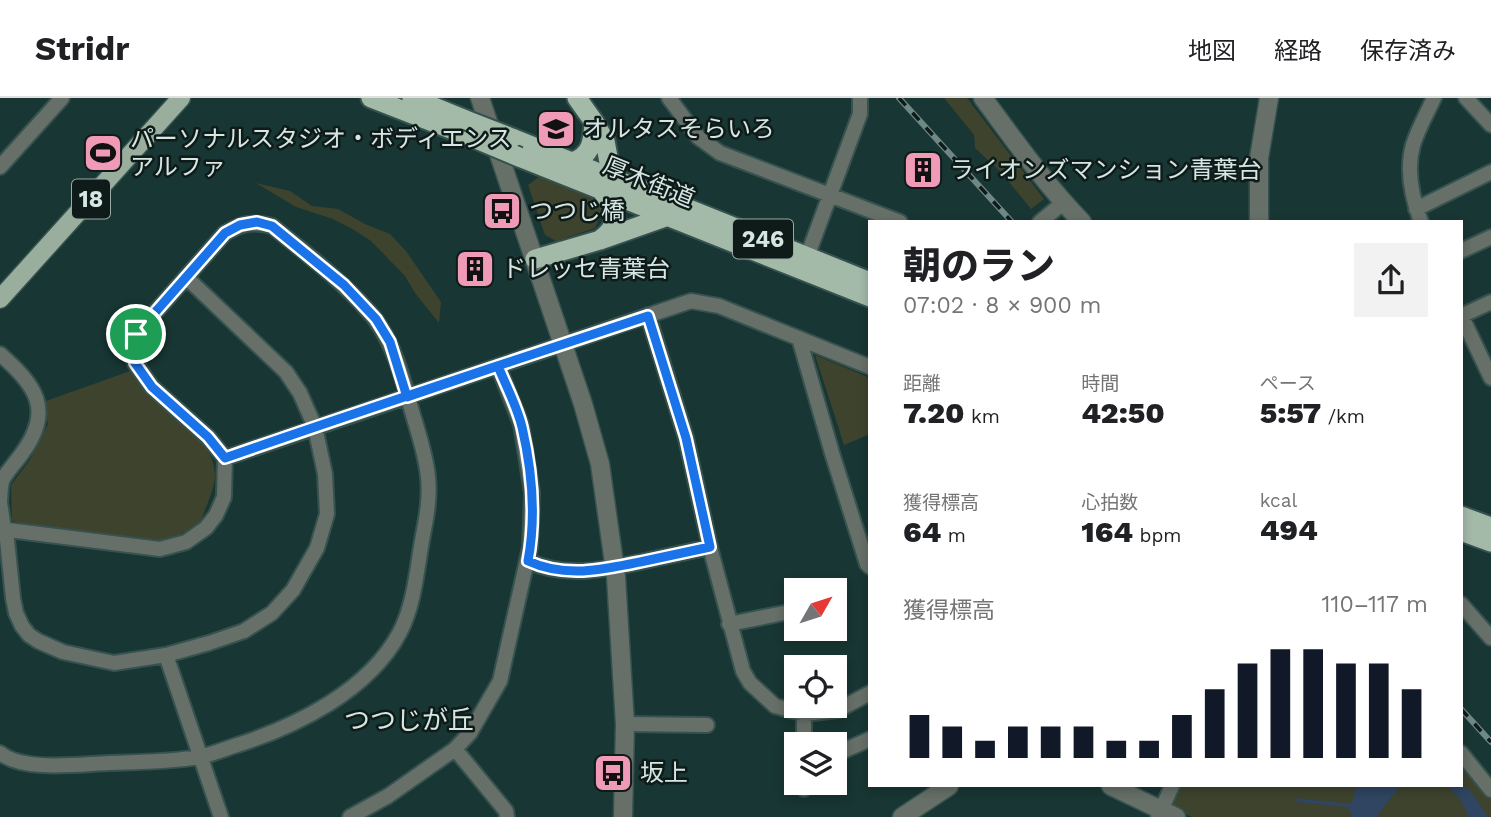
<!DOCTYPE html>
<html lang="ja">
<meta charset="utf-8">
<style>
:root{--surface:#fff;--page:#f2f2f2;--text:#202124;--muted:#757577;--line:#e0e0e0;--accent:#111827}
body{margin:0;font-family:"Work Sans","Noto Sans JP",sans-serif;background:var(--page);color:var(--text);height:100vh;display:flex;flex-direction:column;font-size:26px;white-space:nowrap}
*{box-sizing:border-box;margin:0}
p{font-size:23px;color:var(--muted)}
.icon{flex:none;width:38px;height:38px;fill:none;stroke:currentColor;stroke-width:2;stroke-linecap:round;stroke-linejoin:round}
.map{position:relative;flex:1;overflow:hidden}
.sheet{position:absolute;left:868px;top:122px;width:595px;height:567px;display:flex;flex-direction:column;background:var(--surface);border-radius:0px;box-shadow:0 4px 10px #0003}
.sheet>*{flex:none}
.needle{width:46px;rotate:51deg}
.controls{position:absolute;left:784px;top:480px;display:grid;gap:14px}
.controls a{display:grid;place-items:center;width:63px;height:63px;border-radius:0px;background:var(--surface);box-shadow:0 4px 10px #0003;font-size:35px}
.pin{position:absolute;display:grid;place-items:center;width:60px;height:60px;color:#fff;margin:-30px;border:4px solid #fff;border-radius:50%;box-shadow:0 2px 7px #0007}
.round{display:grid;place-items:center;flex:none;width:74px;height:74px;border-radius:0px;background:var(--page)}
.overview{display:flex;align-items:center;justify-content:space-between;height:119px;padding:0 35px}
h1{font-size:38px;font-weight:800;line-height:52px}
.figures{display:grid;grid-template-columns:repeat(3,1fr);gap:10px;height:119px;padding:7px 35px}
.figures div{display:grid;align-content:center}
.figures b{font-size:30px;font-weight:800}
.figures small{font-size:19px;font-weight:400}
.figures p{font-size:19px}
.chart{height:196px;padding:14px 35px}
.chart p{display:flex;justify-content:space-between}
.chart svg{width:100%;height:126px;margin-top:7px;stroke:var(--accent);stroke-width:6}
header{display:flex;align-items:center;gap:42px;box-sizing:border-box;height:98px;padding:0 35px;background:var(--surface);border-bottom:2px solid var(--line)}
header strong{font-size:33px}
nav{display:flex;gap:38px;margin-inline-start:auto;font-size:24px}
.map>svg:first-child{display:block}
.green{fill:#3e432e}
.water{fill:#2f4561}
.lines{fill:none;stroke-linecap:round;stroke-linejoin:round}
.stream{stroke:#2f4561;stroke-width:3.5}
.minor-casing{stroke:#36524f;stroke-width:18}
.tertiary-casing{stroke:#36524f;stroke-width:21}
.primary-casing{stroke:#36524f;stroke-width:21}
.trunk-casing{stroke:#36524f;stroke-width:23}
.minor{stroke:#666f68;stroke-width:14}
.tertiary{stroke:#666f68;stroke-width:18}
.primary{stroke:#9aae9e;stroke-width:18}
.trunk{stroke:#a4baa9;stroke-width:19}
.rail-casing{stroke:#708885;stroke-width:6}
.rail{stroke:#0e1b19;stroke-width:3.5;stroke-dasharray:10;stroke-linecap:butt}
.trunk-bridge-casing{stroke:#36524f;stroke-width:23;stroke-linecap:butt}
.trunk-bridge{stroke:#a4baa9;stroke-width:19}
.route-casing{stroke:#fff;stroke-width:14}
.route{stroke:#1a73e8;stroke-width:9}
.labels{text-anchor:middle;stroke-width:5;stroke-linejoin:round;paint-order:stroke}
.shield{fill:#0e1b19;stroke:#99a9a6;stroke-width:2}
.shield-label{font-size:23px;font-weight:bold;fill:#d5e6e3}
.poi-label{font-size:24px;fill:#d5e6e3;stroke:#0e1b19;text-anchor:start}
.street-label{font-size:24px;fill:#d5e6e3;stroke:#0e1b19}
.neighbourhood-label{font-size:26px;fill:#d5e6e3;stroke:#0e1b19}
</style>
<header>
<strong>Stridr</strong>
<nav><a>地図</a><a>経路</a><a>保存済み</a></nav>
</header>
<div class="map">
<svg width="1491" height="719" viewBox="0 0 1491 719">
<rect width="100%" height="100%" fill="#183633"/>
<path class="green" d="M944,0H967L1044,101L1031,111L1000,73L975,50L974,37Z
M540,78L594,99L602,114L595,130L556,143L545,137L528,87Z
M256,85L290,93L312,108L338,111L365,126L390,136L406,153L441,204L439,225L415,195L405,178L371,143L354,132L333,121L296,109Z
M815,257L870,280V336L844,347Z
M133,272C160,296 217,341 215,379C214,393 204,413 200,426L164,445L120,443L12,423L11,387L29,363L48,326L43,304Z
M1461,661L1491,698V719H1192L1170,709L1178,688H1461Z"/>
<path class="water" d="M1461,686L1471,694L1488,719H1468C1465,705 1457,697 1447,688H1461Z
M1356,688H1411L1399,690L1380,713L1377,719H1351C1350,710 1354,697 1356,688Z"/>
<g class="lines">
<path class="stream" d="M1296,702L1353,708L1350,712"/>
<g class="minor-casing">
<path id="minor" d="M669,0L698,39L720,55L900,124
M1466,0L1491,27
M0,69L62,0
M1416,111L1491,74
M1040,124L1063,105
M1421,124C1412,100 1406,72 1413,47C1418,31 1427,15 1434,0
M1461,153L1491,139
M807,159L860,16V0
M648,217L686,340L710,449L743,573L750,585L775,608L805,616L838,612L870,595
M1461,217L1491,280
M1461,218L1491,204
M799,240L832,355L867,466L870,469
M0,256C35,287 54,311 23,354C17,363 8,372 3,381C0,387 1,396 0,403
M225,360L691,203L719,208L870,269
M0,404L4,431L7,442L13,500L16,515L22,528L29,537L38,543L63,554L114,565L166,557L209,545L244,533L272,515L293,492L317,450L327,416L325,376L315,329L300,295L286,274L186,179
M0,431L160,451L186,444L206,430L216,417L224,399L225,360L208,339L152,289L135,265L131,247L136,236L225,135C243,125 252,123 272,128C302,152 333,176 360,204C366,211 373,217 377,224C396,251 404,286 413,317C419,337 426,358 428,379C430,399 427,417 423,437C417,469 415,505 400,534C369,593 295,629 234,648C222,652 210,657 199,659C169,664 138,664 109,665C79,666 24,674 0,655
M528,463C565,480 602,472 640,464C663,459 687,454 710,449
M1461,506L1491,540
M729,526L789,514
M166,557L221,719
M804,616V646
M625,626L707,627
M455,651L506,713L507,719
M836,654L843,653L870,641
M1461,655L1491,692
M804,684V691
M350,719L388,698L455,651L470,635L500,583L530,449L532,395L521,326L498,268
M1158,719L1172,688"/>
</g>
<g class="tertiary-casing">
<path id="tertiary" d="M480,0L583,306L600,366L616,479L625,626L623,719
M983,0C1015,43 1045,86 1082,124
M1259,124V60L1269,0
M1111,688L1176,719
M902,719L949,688"/>
</g>
<g class="primary-casing">
<path id="primary" d="M0,201L181,0"/>
</g>
<g class="trunk-casing">
<path id="trunk" d="M371,0L476,41
M412,0L466,22
M577,0L594,24L605,43L612,80
M512,40L870,184
M519,59L870,199
M572,64C592,58 593,42 594,24
M600,142C623,125 616,110 600,91
M535,161L600,142L668,118
M1461,418L1491,429
M1461,433L1491,444"/>
</g>
<use href="#minor" class="minor"/>
<use href="#tertiary" class="tertiary"/>
<use href="#primary" class="primary"/>
<use href="#trunk" class="trunk"/>
<g class="rail-casing">
<path id="rail" d="M899,0L1012,124
M1461,611L1491,644"/>
</g>
<use href="#rail" class="rail"/>
<g class="trunk-bridge-casing">
<path id="trunk-bridge" d="M466,22L512,40
M476,41L519,59"/>
</g>
<use href="#trunk-bridge" class="trunk-bridge"/>
</g>
<g class="lines">
<g class="route-casing">
<path id="route" d="M136,236L131,247L135,265L152,289L208,339L225,360C365,311 507,265 648,218L686,340L710,449C687,454 663,459 640,464C602,472 565,480 528,463C536,420 532,372 522,329C517,308 506,288 498,268L407,299L390,244L376,221L344,187L272,128L257,124L240,127L225,135L136,236"/>
</g>
<use href="#route" class="route"/>
</g>
<defs>
<g id="school-square" transform="scale(2.0125)"><rect x="-9" y="-9" width="18" height="18" rx="4" fill="#ef9ab7" stroke="#0e1b19"/><path d="M0-5L7-2L0 1L-7-2ZM-4 1L0 2.5L4 1V4Q0 6-4 4Z" fill="#111"/></g>
<g id="stadium-square" transform="scale(2.0125)"><rect x="-9" y="-9" width="18" height="18" rx="4" fill="#ef9ab7" stroke="#0e1b19"/><path d="M0-5a6.5 5 0 1 0 0 10a6.5 5 0 1 0 0-10ZM-3.5-1.8h7v3.6h-7Z" fill="#111"/></g>
<g id="building-square" transform="scale(2.0125)"><rect x="-9" y="-9" width="18" height="18" rx="4" fill="#ef9ab7" stroke="#0e1b19"/><path d="M-4-6H4V6H1V3H-1V6H-4ZM-2.5-4.3h1.7v1.8h-1.7ZM.8-4.3h1.7v1.8H.8ZM-2.5-1h1.7V.8h-1.7ZM.8-1h1.7V.8H.8Z" fill="#111"/></g>
<g id="bus-square" transform="scale(2.0125)"><rect x="-9" y="-9" width="18" height="18" rx="4" fill="#ef9ab7" stroke="#0e1b19"/><path d="M-5-6H5V4H4V6H2V4H-2V6H-4V4H-5ZM-3.5-4V0h7V-4ZM-3.5 1.2v1.5H-2V1.2ZM2 1.2v1.5H3.5V1.2Z" fill="#111"/></g>
</defs>
<g fill-rule="evenodd">
<use href="#school-square" x="556" y="31"/>
<use href="#stadium-square" x="103" y="55"/>
<use href="#building-square" x="923" y="72"/>
<use href="#bus-square" x="502" y="113"/>
<use href="#building-square" x="475" y="171"/>
<use href="#bus-square" x="613" y="675"/>
</g>
<g class="labels">
<g class="shield">
<rect x="72" y="81.5" width="38" height="39" rx="5"/>
<rect x="733" y="121.5" width="60" height="39" rx="5"/>
</g>
<g class="shield-label">
<text x="91" y="109">18</text>
<text x="763" y="149">246</text>
</g>
<g class="poi-label">
<text x="583" y="39">オルタスそらいろ</text>
<text x="130" y="49">パーソナルスタジオ・ボディエンス<tspan x="130" dy="28">アルファ</tspan></text>
<text x="950" y="80">ライオンズマンション青葉台</text>
<text x="529" y="121">つつじ橋</text>
<text x="502" y="179">ドレッセ青葉台</text>
<text x="640" y="683">坂上</text>
</g>
<g class="street-label">
<text transform="translate(649 84) rotate(22)" y="8">厚木街道</text>
</g>
<g class="neighbourhood-label">
<text x="409" y="631">つつじが丘</text>
</g>
</g>
</svg>
<div class="controls">
<a><svg class="needle" viewBox="-14 -14 28 28"><path d="M0-13l5 13h-10z" fill="#e53935"/><path d="M0 13l5-13h-10z" fill="#757577"/></svg></a>
<a><svg class="icon" aria-label="locate" viewBox="0 0 24 24"><circle cx="12" cy="12" r="6"/><path d="M12 2v4M12 18v4M2 12h4M18 12h4"/></svg></a>
<a><svg class="icon" aria-label="layers" viewBox="0 0 24 24"><path d="M12 4l9 5-9 5-9-5zM3 14l9 5 9-5"/></svg></a>
</div>
<div class="pin" style="left:136px;top:236px;background:#1e9e55"><svg class="icon" aria-label="arrive" viewBox="0 0 24 24"><path d="M6 21V4h12l-3 4 3 4H6"/></svg></div>
<section class="sheet">
<div class="overview"><div><h1>朝のラン</h1><p>07:02 · 8 × 900 m</p></div><a class="round"><svg class="icon" aria-label="share" viewBox="0 0 24 24"><path d="M12 15V3M7 8l5-5 5 5M5 13v7h14v-7"/></svg></a></div>
<div class="figures">
<div><p>距離</p><b>7.20<small> km</small></b></div>
<div><p>時間</p><b>42:50</b></div>
<div><p>ペース</p><b>5:57<small> /km</small></b></div>
</div>
<div class="figures">
<div><p>獲得標高</p><b>64<small> m</small></b></div>
<div><p>心拍数</p><b>164<small> bpm</small></b></div>
<div><p>kcal</p><b>494</b></div>
</div>
<div class="chart"><p><span>獲得標高</span>110–117 m</p>
<svg viewBox="0 0 160 44" preserveAspectRatio="none"><path d="M5 44V29M15 44V33M25 44V38M35 44V33M45 44V33M55 44V33M65 44V38M75 44V38M85 44V29M95 44V20M105 44V11M115 44V6M125 44V6M135 44V11M145 44V11M155 44V20"/></svg>
</div>
</section>
</div>
